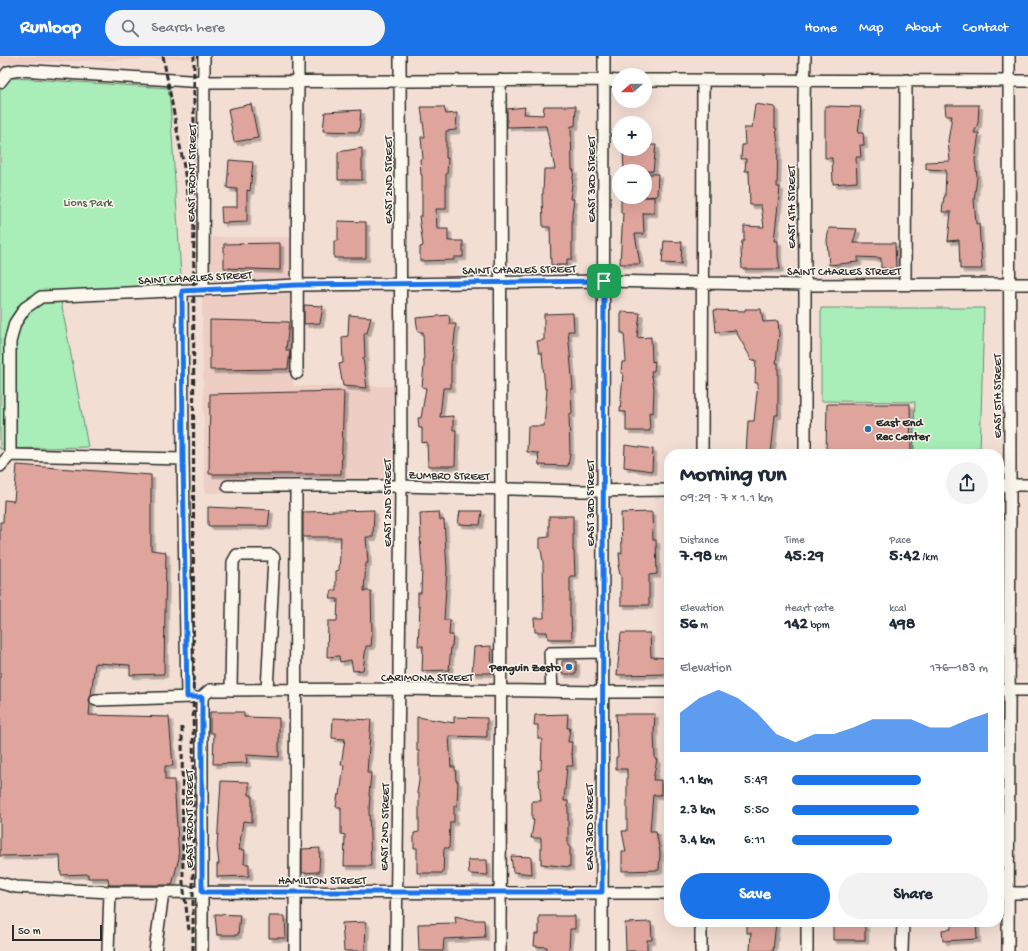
<!DOCTYPE html>
<meta charset="utf-8">
<style>
:root{--surface:#fff;--page:#f2f2f3;--text:#1f2937;--muted:#747a83;--accent:#1a73e8}
body{margin:0;font-family:"Gochi Hand",sans-serif;background:var(--page);color:var(--text);height:100vh;display:flex;flex-direction:column;font-size:15px;white-space:nowrap}
*{box-sizing:border-box;margin:0}
p{font-size:13px;color:var(--muted)}
.icon{flex:none;width:22px;height:22px;fill:none;stroke:currentColor;stroke-width:2;stroke-linecap:round;stroke-linejoin:round}
.map{position:relative;flex:1;overflow:hidden}
.drawer{position:absolute;left:664px;top:393px;width:340px;height:478px;display:flex;flex-direction:column;background:var(--surface);border-radius:16px;box-shadow:0 4px 16px #0002}
.drawer>*{flex:none}
.needle{width:26px;rotate:249deg}
.tools{position:absolute;left:612px;top:12px;display:grid;gap:8px}
.tools a{display:grid;place-items:center;width:40px;height:40px;border-radius:50%;background:var(--surface);box-shadow:0 4px 16px #0002;font-size:20px}
.scale{position:absolute;left:12px;bottom:10px;width:90px;box-sizing:border-box;padding-left:4px;border:2px solid #2b2b2b;border-top:0;font-size:11px;line-height:14px;white-space:nowrap;color:#2b2b2b;-webkit-text-stroke:3px #fbf7ec;paint-order:stroke}
.pin{position:absolute;display:grid;place-items:center;width:34px;height:34px;color:#fff;margin:-17px;border-radius:8px;box-shadow:0 2px 6px #0006}
.round{display:grid;place-items:center;flex:none;width:42px;height:42px;border-radius:21px;background:var(--page)}
.summary{display:flex;align-items:center;justify-content:space-between;height:68px;padding:0 16px}
h1{font-size:22px;font-weight:700;line-height:30px}
.stats{display:grid;grid-template-columns:repeat(3,1fr);gap:6px;height:68px;padding:4px 16px}
.stats div{display:grid;align-content:center}
.stats b{font-size:17px;font-weight:700}
.stats small{font-size:11px;font-weight:400}
.stats p{font-size:11px}
.chart{height:112px;padding:8px 16px}
.chart p{display:flex;justify-content:space-between}
.chart svg{width:100%;height:72px;margin-top:4px;fill:var(--accent);opacity:.7}
.primary-button{display:flex;gap:8px;margin-top:auto;padding:8px 16px}
.primary-button a{flex:1;height:46px;border-radius:24px;background:var(--accent);color:#fff;font-size:16px;font-weight:700;line-height:46px;text-align:center}
.primary-button a+a{background:var(--page);color:var(--text)}
ul{padding:0 16px;list-style:none;font-size:13px}
li{display:grid;grid-template-columns:64px 48px 1fr;align-items:center;height:30px}
li i{height:10px;border-radius:5px;background:var(--accent)}
header{display:flex;align-items:center;gap:24px;box-sizing:border-box;height:56px;padding:0 20px;background:var(--accent);color:#fff}
header strong{font-size:19px}
nav{display:flex;gap:22px;margin-inline-start:auto;font-size:14px}
.search{width:280px;height:36px;background:var(--page);display:flex;align-items:center;gap:10px;box-sizing:border-box;padding:0 14px;border-radius:22px;color:var(--muted);font-size:15px}
.map>svg:first-child{display:block}
.built{fill:#edcdc4}
.green{fill:#a9edb8;stroke:#6a8c72}
.building{fill:#dfa59d;stroke:#2b2b2b;filter:url(#shadow)}
.lines{fill:none;stroke-linecap:round;stroke-linejoin:round}
.minor-casing{stroke:#2b2b2b;stroke-width:14}
.minor{stroke:#fbf7ec;stroke-width:11}
.rail{stroke:#2b2b2b;stroke-width:3;stroke-dasharray:6 3;stroke-linecap:butt}
.route-casing{stroke:#fff;stroke-width:8}
.route{stroke:#1a73e8;stroke-width:5}
.poi-dot{fill:#1f6fb2;stroke:#fbf7ec;stroke-width:1.5}
.labels{text-anchor:middle;stroke-width:3;stroke-linejoin:round;paint-order:stroke}
.street-label{font-size:12px;fill:#2b2b2b;stroke:#fbf7ec}
.park-label{font-size:12px;fill:#4a5c4e;stroke:#fbf7ec}
.poi-label{font-size:12px;font-weight:bold;fill:#2b2b2b;stroke:#fbf7ec;text-anchor:start}
</style>
<header>
<strong>Runloop</strong>
<div class="search"><svg class="icon" aria-label="search" viewBox="0 0 24 24"><circle cx="10" cy="10" r="6"/><path d="M15 15l6 6"/></svg>Search here</div>
<nav><a>Home</a><a>Map</a><a>About</a><a>Contact</a></nav>
</header>
<div class="map">
<svg width="1028" height="895" viewBox="0 0 1028 895">
<defs>
<filter id="shadow"><feDropShadow dx="3.5" dy="3.5" stdDeviation="0" flood-color="#0004"/></filter>
</defs>
<rect width="100%" height="100%" fill="#f3ded4"/>
<filter id="ink" filterUnits="userSpaceOnUse"><feTurbulence type="fractalNoise" baseFrequency=".025" numOctaves="2"/><feDisplacementMap in="SourceGraphic" scale="8" xChannelSelector="R" yChannelSelector="G"/><feConvolveMatrix kernelMatrix="1 2 1 2 8 2 1 2 1" color-interpolation-filters="sRGB"/></filter>
<g filter="url(#ink)">
<path class="built" d="M0,0H198V2L0,7Z
M199,181H291L293,330H393L392,437H205L202,246Z"/>
<path class="green" d="M0,21L169,32L182,235L60,240L88,391L0,393Z
M821,252H984L980,398H913L915,346L821,345Z"/>
<path class="building" d="M251,48L258,82L234,86L228,53Z
M755,48L775,51V72H776L778,89L777,131H780L774,185H778V200L780,213H742L741,194L742,185H744V170L764,171L761,149H750L749,115H745L746,103H741L742,89H745L744,72H752Z
M945,49H979L978,67L974,77H979L975,104L977,121L974,144L976,168H979L982,213H960L959,184L948,185L951,156H942L944,141H945L946,114L926,113V106L950,105L948,85L952,60H946Z
M544,50H576L575,70H571L572,114H574L570,143H574L572,157V203H567V209H551L550,171H543L542,138H543L544,113H555L546,70L507,71V53L525,51L524,58L543,59Z
M825,50L861,51L858,77H863L864,89H860L861,101H856L857,126L833,128L832,102H825Z
M421,51H444L446,58L457,57L456,74L446,75V102H448L447,118H446V153H436L437,173H448V185H463V201H454V204L420,205V191L423,190L419,160H422V119H421L420,103H423L421,81H425Z
M361,54L359,76L323,75L325,56Z
M645,89H656L653,115H624L623,93H645Z
M362,92V124H338V96Z
M229,104L253,106L250,135L247,134V166L222,167L221,151H237V133L227,132Z
M645,118H658L657,140L645,141Z
M622,141H654V157H643L644,178H635L640,208H620L623,157H621V143H622Z
M338,165L366,166V202H334V185H338Z
M829,172L857,173L853,187H895L896,213L881,212V202L858,201V206L829,209L827,184Z
M664,185L682,186L681,208L662,207Z
M280,187V214L224,212V188Z
M304,249L323,250L320,267L304,268Z
M745,253H761L763,266L778,265L779,278L776,307H778V359H775L771,398H746L748,365H754L758,327H755L756,304H752L735,274L716,276L714,254L745,255Z
M621,256L640,257L637,282L651,281L652,306L655,305L654,315H651L654,332L653,357L649,356L650,375H626V356H620L623,317H621L622,306H626L624,277H621Z
M573,257L574,275H568L573,333H571L572,358H569L570,398L568,410L539,409L538,397L527,396L528,370H544L547,333H545L542,297H539L537,285L544,284V258Z
M349,259L371,261L367,277H364L365,302H363L367,332L343,330L339,308L343,307L342,281L348,280Z
M449,259L450,268H456L452,305H451V332H443L440,361L453,360V374H456L455,410H428L427,386L422,387V372H419L418,362H421L426,332L422,331L424,309L423,276H418L416,262Z
M210,264L289,266L286,294H290L288,313L210,314Z
M344,335L341,418H209L210,338Z
M827,348H910L911,398H826Z
M625,389L653,393L652,415L624,411Z
M17,409L151,419V494L166,496L164,618L130,619V609L95,607L91,639L89,644L90,648L89,659L169,661L173,710H165V724H174L179,802L172,829H109L108,822H88V818L61,819L60,799L0,800V466H3L4,444L14,445Z
M208,451L270,454L268,470H208Z
M374,454L373,481H366L368,507H366L364,535H371L372,580L371,590H366L363,614L353,615L351,604L340,606L339,600L327,601L328,565H337L338,543H330L332,534H336V515L339,514L341,481H303V456Z
M460,455H482L480,469L458,468Z
M439,456L440,464H444L447,513L444,564H450L449,579H453L452,590H451L449,614L422,615L423,590H418L420,551H418V537H421L422,511L420,482H421L420,457Z
M652,456L653,484H656L657,518L649,519V549H621V519H620L618,509H620L619,497H622L621,457Z
M549,460H573V495H574L575,520H570V561H571L572,583H548L547,576H535L534,562H544L543,506L541,493H540V482L549,481Z
M621,577H650L651,601L669,602V618L617,619Z
M491,590L492,617H472L474,591Z
M562,605H576V618H562Z
M210,656H244V661L279,662V701L246,699L247,707L213,708L214,677H210Z
M568,658L567,672H570L568,686H572L571,698H572L573,710H567L564,745H568V790H570V811L541,808V782H531L534,764H532V745H541L538,714H541L542,683H538V669H534L535,659Z
M616,658H655L654,677L655,703H657L653,724H661V739H653L650,775H656L660,797L659,814L622,815V796H626L622,775H627V713H616V701H618Z
M417,661L454,667V661L487,662V681L449,680L451,711H455L456,725H458L457,750H454V766H450L449,792H444L443,817H417V792H414V777L419,776V737H417L419,725V695H417Z
M333,662L371,664L367,717H371L369,740H370L369,754L371,810H344L345,779L341,778V751H336L338,738L340,739L344,709H341L345,683L332,682Z
M221,725L249,726V739H252V766L243,765L239,794H245L244,808H249V820L217,821V808H219L217,791Z
M320,792L319,816L302,817V793Z
M511,800L531,801L532,818L513,816Z
M468,804H487L488,819L469,818Z
M215,858L240,859L238,879H217Z
M269,860H285L286,882H269Z
M455,860L472,864H484L485,881L444,883L443,895H419L418,868L456,867Z
M539,860H575V873H570L569,895H547V891L534,890L535,878H539Z
M366,866L365,895H344L342,867Z
M651,866L652,884H647V895H626L625,867Z
M747,866H776L773,895H750L751,877H747Z
M951,866H976L977,883L943,885L942,874L951,873Z
M833,868H865V884H833Z"/>
<g class="lines">
<g class="minor-casing">
<path id="minor" d="M805,0L804,45L805,229V398
M500,24L501,433L500,895
M645,24L1028,25
M0,26L8,16L20,14L204,26L604,24L619,25
M905,228L906,24
M203,234L204,0
M182,235L183,403L187,641
M297,317L298,0
M702,398L703,24
M10,399L183,403
M0,410L10,399V286L15,267L25,252L41,241L297,229L401,228L604,225L805,229L1028,228
M999,429H1028
M228,430H401L580,435L669,434
M231,634L233,506L237,499H271L274,502L267,634
M999,634H1028
M552,635L550,597L603,596
M96,644L193,641
M0,827L16,831L110,836L669,837
M999,837H1028
M108,895L110,836
M155,895L163,837
M202,895V641L210,634L399,633L602,636H669
M295,895L296,431
M396,895L401,430L400,0
M602,895L604,0
M701,895V866
M807,895V866
M902,895L903,866
M1008,895L1010,429L1009,0"/>
</g>
<use href="#minor" class="minor"/>
<path class="rail" d="M163,0L184,111L189,145
M182,671L183,827L189,874
M193,895L194,0"/>
</g>
</g>
<g class="lines" filter="url(#ink)">
<g class="route-casing">
<path id="route" d="M604,225L602,836H202V641H187L183,403L182,235L297,229Z"/>
</g>
<use href="#route" class="route"/>
</g>
<g class="poi-dot">
<circle cx="868" cy="373" r="4"/>
<circle cx="569" cy="611" r="4"/>
</g>
<g class="labels">
<g class="street-label">
<text transform="translate(191 117) rotate(-89)" y="4">EAST FRONT STREET</text>
<text transform="translate(591 123) rotate(-90)" y="4">EAST 3RD STREET</text>
<text transform="translate(388 124) rotate(-90)" y="4">EAST 2ND STREET</text>
<text transform="translate(791 151) rotate(-90)" y="4">EAST 4TH STREET</text>
<text transform="translate(519 213) rotate(-1)" y="4">SAINT CHARLES STREET</text>
<text x="844" y="219">SAINT CHARLES STREET</text>
<text transform="translate(195 221) rotate(-3)" y="4">SAINT CHARLES STREET</text>
<text transform="translate(997 340) rotate(-90)" y="4">EAST 5TH STREET</text>
<text transform="translate(449 419) rotate(1)" y="4">ZUMBRO STREET</text>
<text transform="translate(387 447) rotate(-90)" y="4">EAST 2ND STREET</text>
<text transform="translate(590 447) rotate(-90)" y="4">EAST 3RD STREET</text>
<text x="427" y="625">CARIMONA STREET</text>
<text transform="translate(189 763) rotate(-90)" y="4">EAST FRONT STREET</text>
<text transform="translate(384 771) rotate(-89)" y="4">EAST 2ND STREET</text>
<text transform="translate(589 771) rotate(-90)" y="4">EAST 3RD STREET</text>
<text x="322" y="828">HAMILTON STREET</text>
</g>
<g class="park-label">
<text x="88" y="150">Lions Park</text>
</g>
<g class="poi-label">
<text x="876" y="370">East End<tspan x="876" dy="14">Rec Center</tspan></text>
<text x="561" y="615" text-anchor="end">Penguin Zesto</text>
</g>
</g>
</svg>
<div class="tools">
<a><svg class="needle" viewBox="-14 -14 28 28"><path d="M0-13l5 13h-10z" fill="#e53935"/><path d="M0 13l5-13h-10z" fill="#747a83"/></svg></a>
<a>+</a>
<a>−</a>
</div>
<div class="scale">50 m</div>
<div class="pin" style="left:604px;top:225px;background:#1e9e55"><svg class="icon" aria-label="arrive" viewBox="0 0 24 24"><path d="M6 21V4h12l-3 4 3 4H6"/></svg></div>
<section class="drawer">
<div class="summary"><div><h1>Morning run</h1><p>09:29 · 7 × 1.1 km</p></div><a class="round"><svg class="icon" aria-label="share" viewBox="0 0 24 24"><path d="M12 15V3M7 8l5-5 5 5M5 13v7h14v-7"/></svg></a></div>
<div class="stats">
<div><p>Distance</p><b>7.98<small> km</small></b></div>
<div><p>Time</p><b>45:29</b></div>
<div><p>Pace</p><b>5:42<small> /km</small></b></div>
</div>
<div class="stats">
<div><p>Elevation</p><b>56<small> m</small></b></div>
<div><p>Heart rate</p><b>142<small> bpm</small></b></div>
<div><p>kcal</p><b>498</b></div>
</div>
<div class="chart"><p><span>Elevation</span>176–183 m</p>
<svg viewBox="0 0 160 44" preserveAspectRatio="none"><path d="M0 44V20L10 11L20 6L30 11L40 20L50 33L60 38L70 33L80 33L90 29L100 24L110 24L120 24L130 29L140 29L150 24L160 20V44z"/></svg>
</div>
<ul>
<li><b>1.1 km</b>5:49<i style="width:66%"></i></li>
<li><b>2.3 km</b>5:50<i style="width:65%"></i></li>
<li><b>3.4 km</b>6:11<i style="width:51%"></i></li>
</ul>
<div class="primary-button"><a>Save</a><a>Share</a></div>
</section>
</div>
